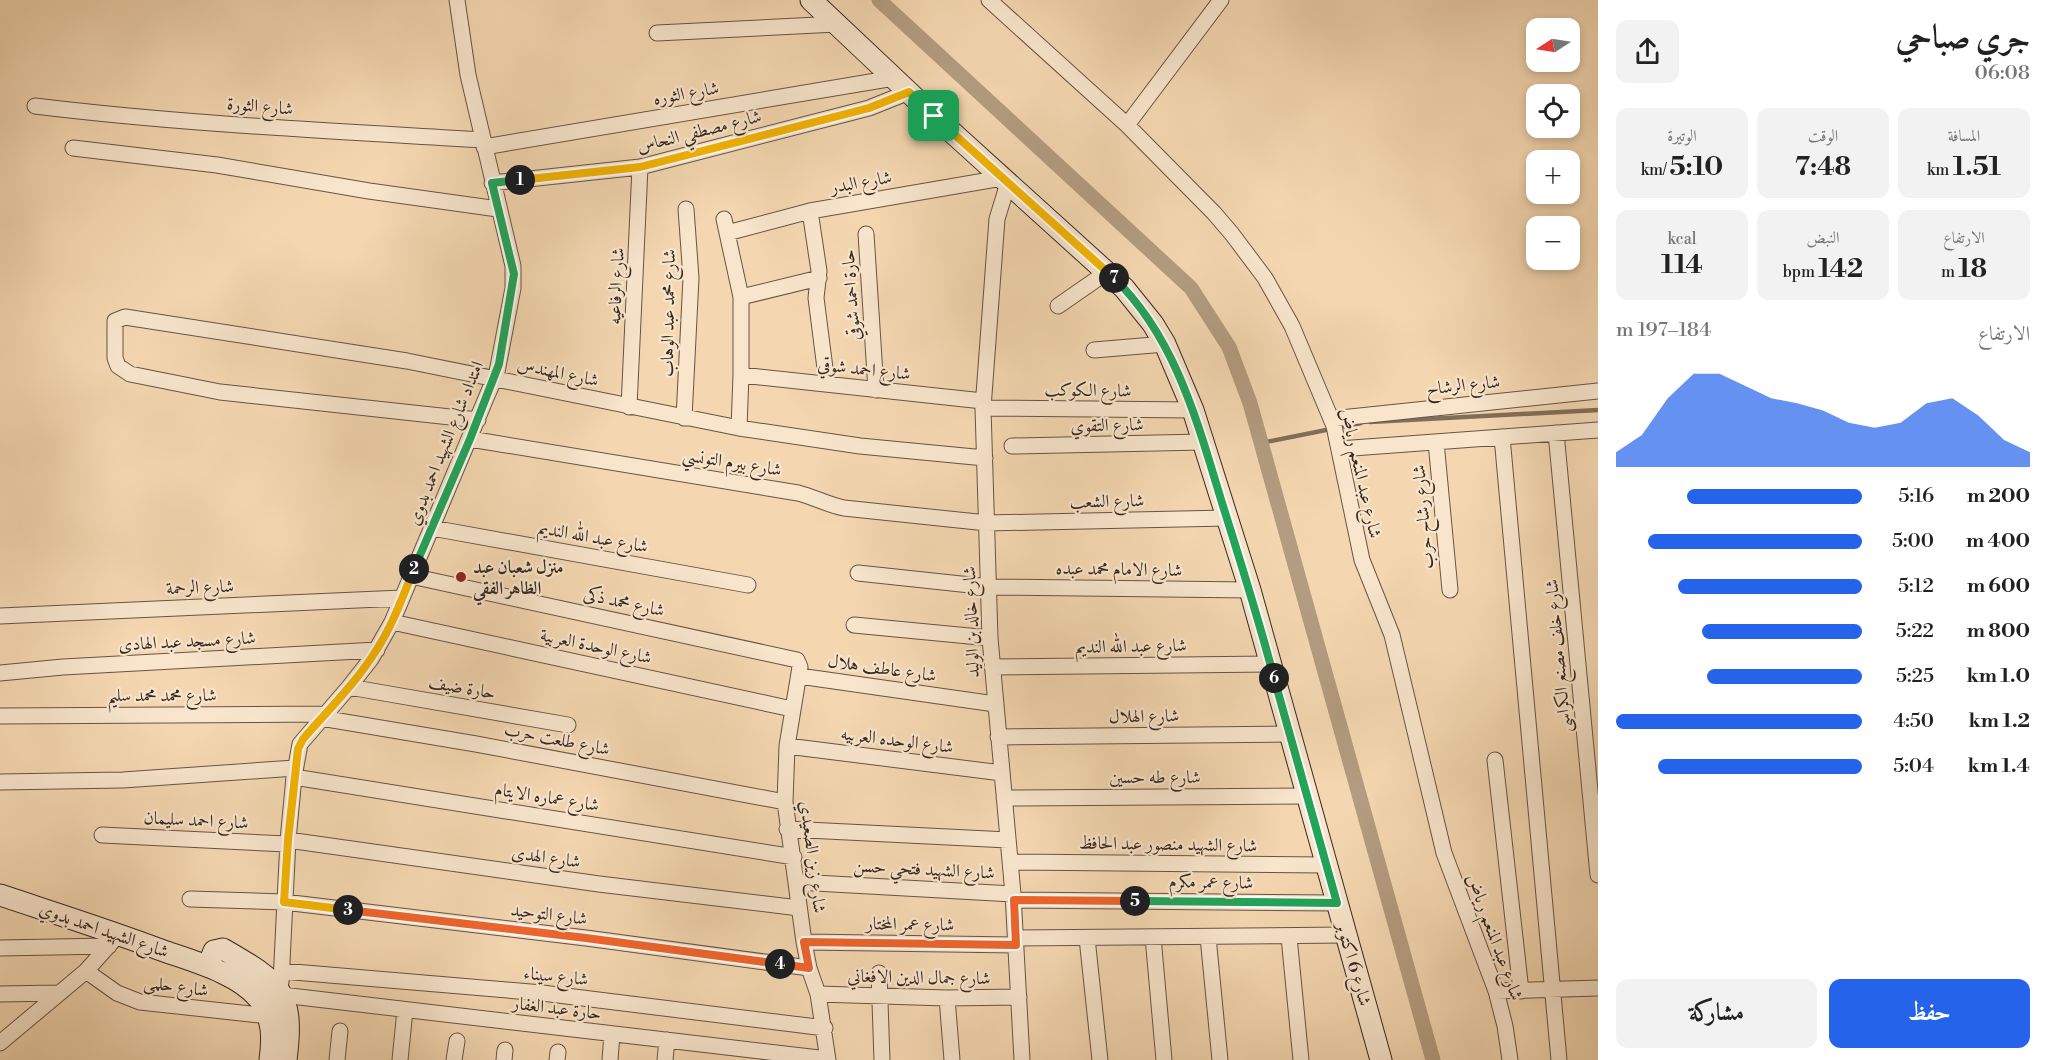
<!DOCTYPE html>
<html lang="ar">
<meta charset="utf-8">
<style>
:root{--surface:#fff;--page:#f2f2f2;--text:#222;--muted:#767676;--accent:#2563eb}
body{margin:0;font-family:"Libre Bodoni",Amiri,serif;background:var(--page);color:var(--text);direction:rtl;height:100vh;display:flex;flex-direction:column;font-size:22px;white-space:nowrap}
*{box-sizing:border-box;margin:0}
p{font-size:20px;color:var(--muted)}
.icon{flex:none;width:33px;height:33px;fill:none;stroke:currentColor;stroke-width:2;stroke-linecap:round;stroke-linejoin:round}
.map{position:relative;flex:1;overflow:hidden;direction:ltr}
.sheet{display:flex;flex-direction:column;background:var(--surface);width:450px}
.sheet>*{flex:none}
.needle{width:39px;rotate:258deg}
.controls{position:absolute;left:1526px;top:18px;display:grid;gap:12px}
.controls a{display:grid;place-items:center;width:54px;height:54px;border-radius:12px;background:var(--surface);box-shadow:0 3px 9px #0003;font-size:30px}
.pin{position:absolute;display:grid;place-items:center;width:51px;height:51px;color:#fff;margin:-26px;border-radius:12px;box-shadow:0 3px 9px #0006}
.km{position:absolute;width:30px;height:30px;margin:-15px;border-radius:50%;background:#222;color:#fff;font-size:16px;line-height:30px;text-align:center}
.round{display:grid;place-items:center;flex:none;width:63px;height:63px;border-radius:12px;background:var(--page)}
.headline{display:flex;align-items:center;justify-content:space-between;height:102px;padding:0 18px}
h1{font-size:33px;font-weight:800;line-height:45px}
.metrics{display:grid;grid-template-columns:repeat(3,1fr);gap:9px;height:102px;padding:6px 18px}
.metrics div{display:grid;align-content:center;border-radius:12px;background:var(--page);text-align:center}
.metrics b{font-size:26px;font-weight:800}
.metrics small{font-size:16px;font-weight:400}
.metrics p{font-size:16px}
.chart{height:168px;padding:12px 18px}
.chart p{display:flex;justify-content:space-between}
.chart svg{width:100%;height:108px;margin-top:6px;fill:var(--accent);opacity:.7}
.cta{display:flex;gap:12px;margin-top:auto;padding:12px 18px}
.cta a{flex:1;height:69px;border-radius:12px;background:var(--accent);color:#fff;font-size:24px;font-weight:800;line-height:69px;text-align:center}
.cta a+a{background:var(--page);color:var(--text)}
ul{padding:0 18px;list-style:none;font-size:20px}
li{display:grid;grid-template-columns:96px 72px 1fr;align-items:center;height:45px}
li i{height:15px;border-radius:8px;background:var(--accent)}
main{display:flex;flex:1;min-height:0}
.map>svg:first-child{display:block}
.lines{fill:none;stroke-linecap:round;stroke-linejoin:round}
.stream{stroke:#816e5a;stroke-width:4.5}
.canal{stroke:#b39c80;stroke-width:15}
.street-casing{stroke:#665446;stroke-width:17}
.secondary-casing{stroke:#362822;stroke-width:23}
.street{stroke:#f8e5cc;stroke-width:15}
.secondary{stroke:#f8e5cc;stroke-width:21}
.split-1-casing{stroke:#fff;stroke-width:12}
.split-2-casing{stroke:#fff;stroke-width:12}
.split-3-casing{stroke:#fff;stroke-width:12}
.split-4-casing{stroke:#fff;stroke-width:12}
.split-5-casing{stroke:#fff;stroke-width:12}
.split-6-casing{stroke:#fff;stroke-width:12}
.split-7-casing{stroke:#fff;stroke-width:12}
.split-8-casing{stroke:#fff;stroke-width:12}
.split-1{stroke:#f5b400;stroke-width:8}
.split-2{stroke:#22a559;stroke-width:8}
.split-3{stroke:#f5b400;stroke-width:8}
.split-4{stroke:#f0652b;stroke-width:8}
.split-5{stroke:#f0652b;stroke-width:8}
.split-6{stroke:#22a559;stroke-width:8}
.split-7{stroke:#22a559;stroke-width:8}
.split-8{stroke:#f5b400;stroke-width:8}
.poi-dot{fill:#8f2418;stroke:#f8e5cc;stroke-width:2}
.labels{text-anchor:middle;stroke-width:4.5;stroke-linejoin:round;paint-order:stroke}
.street-label{font-size:18px;fill:#362822;stroke:#f8e5cc}
.poi-label{font-size:18px;font-weight:bold;fill:#362822;stroke:#f8e5cc;text-anchor:start}
</style>
<main>
<section class="sheet">
<div class="headline"><div><h1>جري صباحي</h1><p>06:08</p></div><a class="round"><svg class="icon" aria-label="share" viewBox="0 0 24 24"><path d="M12 15V3M7 8l5-5 5 5M5 13v7h14v-7"/></svg></a></div>
<div class="metrics">
<div><p>المسافة</p><b>1.51<small> km</small></b></div>
<div><p>الوقت</p><b>7:48</b></div>
<div><p>الوتيرة</p><b>5:10<small> /km</small></b></div>
</div>
<div class="metrics">
<div><p>الارتفاع</p><b>18<small> m</small></b></div>
<div><p>النبض</p><b>142<small> bpm</small></b></div>
<div><p>kcal</p><b>114</b></div>
</div>
<div class="chart"><p><span>الارتفاع</span>184–197 m</p>
<svg viewBox="0 0 160 44" preserveAspectRatio="none"><path d="M0 44V38L10 31L20 16L30 6L40 6L50 11L60 16L70 18L80 21L90 26L100 28L110 26L120 18L130 16L140 23L150 33L160 38V44z"/></svg>
</div>
<ul>
<li><b>200 m</b>5:16<i style="width:71%"></i></li>
<li><b>400 m</b>5:00<i style="width:87%"></i></li>
<li><b>600 m</b>5:12<i style="width:75%"></i></li>
<li><b>800 m</b>5:22<i style="width:65%"></i></li>
<li><b>1.0 km</b>5:25<i style="width:63%"></i></li>
<li><b>1.2 km</b>4:50<i style="width:100%"></i></li>
<li><b>1.4 km</b>5:04<i style="width:83%"></i></li>
</ul>
<div class="cta"><a>حفظ</a><a>مشاركة</a></div>
</section>
<div class="map">
<svg width="1598" height="1060" viewBox="0 0 1598 1060">
<rect width="100%" height="100%" fill="#f4d7b1"/>
<filter id="stains"><feTurbulence type="fractalNoise" baseFrequency=".00333" numOctaves="4"/><feColorMatrix values="0 0 0 0 .2 0 0 0 0 .09 0 0 0 0 .02 0 0 0 .5 -.17"/></filter>
<radialGradient id="worn" r=".72"><stop offset=".6" stop-color="#630" stop-opacity="0"/><stop offset="1" stop-color="#630" stop-opacity=".3"/></radialGradient>
<g class="lines">
<path class="stream" d="M1370,422L1598,410
M1261,443L1361,423"/>
<path class="canal" d="M879,0L1191,288L1229,347L1250,403L1433,1060"/>
<g class="street-casing">
<path id="street" d="M989,0L1127,125L1214,213L1232,234L1265,278L1292,326L1334,426L1362,560L1392,635L1444,853L1496,991L1505,1026L1510,1060
M657,33L837,24
M35,106C182,124 334,131 483,140
M1127,125L1221,0
M484,147L894,78
M73,148L217,165L369,191L498,209
M492,183L640,167L869,108L909,92
M1008,183L997,219L983,408L990,638L1013,894L1022,1060
M810,211L819,271L816,298L827,384
M724,219L741,297V375L739,428
M727,233L810,211L1002,178
M866,234L876,390
M741,297L819,278
M1058,306L1107,272
M1094,350L1165,344
M741,375L983,401
M629,407L640,167
M983,408L1193,410
M684,418L691,278L686,209
M1331,419L1598,391
M478,420L220,392L130,374L118,366L115,358V321L125,317L407,361L739,428L860,446L985,458
M1556,433L1598,875
M1502,437L1559,1060
M470,439L798,493C814,497 828,505 844,508L987,523L1227,518
M1436,442L1450,590
M1012,446L1203,442
M1339,449L1598,430
M432,528L748,585
M858,573L989,587L1250,590
M411,576L797,660L800,667L787,746L785,802L804,942L809,968L818,994L828,1060
M0,616L402,598
M392,622L792,709
M854,625L990,638
M992,667L1271,664
M0,673L63,667L377,650
M799,676L995,704
M349,687L568,725
M0,716L325,714
M321,718L476,744L785,802
M998,737L1289,734
M787,746L1002,773
M1495,760L1521,991
M294,777L794,857
M0,782L123,780L295,768
M1004,798L1306,796
M787,829L1008,840
M102,835L287,844
M288,840L599,884L799,908
M1010,862L1325,865
M797,882L1013,894
M190,899L284,902L586,938L809,968
M1014,900L1337,903
M1153,937L1164,1060
M1208,937L1220,1060
M1289,937L1301,1060
M1016,938L1346,935
M1087,938L1100,1060
M804,942L1016,945
M0,948L109,946
M86,971L117,993L140,1002L269,1016
M282,971L542,993L825,1028
M879,973L882,1060
M1496,991L1598,988
M0,994L59,993
M273,994L279,990L281,982L288,840L294,777L300,744L349,687L371,659L392,622L497,372L513,288V266L468,75L457,0
M818,994L947,998L1019,997
M282,995L828,1059
M947,998L952,1060
M0,1043L86,971L119,934
M337,1060L340,1031
M400,1060L405,1010
M454,1060L457,1041
M504,1060L505,1050
M557,1060L558,1052
M610,1060L612,1034
M665,1060L667,1040"/>
</g>
<g class="secondary-casing">
<path id="secondary" d="M811,0L934,116L1124,288L1153,324L1165,344L1193,410L1250,590L1381,1060
M0,895C54,913 108,930 161,950C192,961 238,973 259,999C273,1017 273,1038 270,1060
M208,966L214,951L223,949C280,982 295,991 286,1060"/>
</g>
<use href="#street" class="street"/>
<use href="#secondary" class="secondary"/>
</g>
<g class="lines">
<g class="split-1-casing">
<path id="split-1" d="M520,180L640,167L869,108L909,92L934,116"/>
</g>
<g class="split-2-casing">
<path id="split-2" d="M414,569L470,439L499,364L514,274L492,183L520,180"/>
</g>
<g class="split-3-casing">
<path id="split-3" d="M348,910L284,902L288,840L298,749L303,739C328,710 357,682 377,649C393,624 403,596 414,569"/>
</g>
<g class="split-4-casing">
<path id="split-4" d="M348,910L586,938L780,964"/>
</g>
<g class="split-5-casing">
<path id="split-5" d="M780,964L809,968L804,942L1016,945L1014,900L1135,901"/>
</g>
<g class="split-6-casing">
<path id="split-6" d="M1135,901L1337,903L1274,678"/>
</g>
<g class="split-7-casing">
<path id="split-7" d="M1114,278C1177,339 1198,425 1223,506C1241,563 1259,620 1274,678"/>
</g>
<g class="split-8-casing">
<path id="split-8" d="M934,116L1114,278"/>
</g>
<use href="#split-1" class="split-1"/>
<use href="#split-2" class="split-2"/>
<use href="#split-3" class="split-3"/>
<use href="#split-4" class="split-4"/>
<use href="#split-5" class="split-5"/>
<use href="#split-6" class="split-6"/>
<use href="#split-7" class="split-7"/>
<use href="#split-8" class="split-8"/>
</g>
<circle class="poi-dot" cx="461" cy="577" r="6"/>
<g class="labels">
<g class="street-label">
<text transform="translate(686 93) rotate(-10)" y="6">شارع الثوره</text>
<text transform="translate(260 106) rotate(5)" y="6">شارع الثورة</text>
<text transform="translate(699 131) rotate(-14)" y="6">شارع مصطفي النحاس</text>
<text transform="translate(861 182) rotate(-10)" y="6">شارع البدر</text>
<text transform="translate(616 286) rotate(-87)" y="6">شارع الرفاعيه</text>
<text transform="translate(851 295) rotate(-94)" y="6">حارة احمد شوقي</text>
<text transform="translate(668 313) rotate(-89)" y="6">شارع محمد عبد الوهاب</text>
<text transform="translate(864 369) rotate(6)" y="6">شارع احمد شوقي</text>
<text transform="translate(558 372) rotate(12)" y="6">شارع المهندس</text>
<text transform="translate(1463 385) rotate(-6)" y="6">شارع الرشاح</text>
<text transform="translate(1088 390) rotate(1)" y="6">شارع الكوكب</text>
<text transform="translate(1107 425) rotate(-1)" y="6">شارع التقوي</text>
<text transform="translate(445 443) rotate(-68)" y="6">امتداد شارع الشهيد احمد بدوي</text>
<text transform="translate(732 462) rotate(9)" y="6">شارع بيرم التونسي</text>
<text transform="translate(1361 473) rotate(77)" y="6">شارع عبد المنعم رياض</text>
<text transform="translate(1107 501) rotate(-1)" y="6">شارع الشعب</text>
<text transform="translate(1423 517) rotate(-95)" y="6">شارع رشاح حرب</text>
<text transform="translate(593 537) rotate(10)" y="6">شارع عبد الله النديم</text>
<text transform="translate(1119 569) rotate(1)" y="6">شارع الامام محمد عبده</text>
<text transform="translate(200 587) rotate(-2)" y="6">شارع الرحمة</text>
<text transform="translate(624 602) rotate(12)" y="6">شارع محمد ذكى</text>
<text transform="translate(971 622) rotate(-92)" y="6">شارع خالد بن الوليد</text>
<text transform="translate(187 641) rotate(-3)" y="6">شارع مسجد عبد الهادى</text>
<text transform="translate(596 646) rotate(12)" y="6">شارع الوحدة العربية</text>
<text transform="translate(1131 646) rotate(-1)" y="6">شارع عبد الله النديم</text>
<text transform="translate(1558 656) rotate(-95)" y="6">شارع خلف مصنع الكراسى</text>
<text transform="translate(882 668) rotate(8)" y="6">شارع عاطف هلال</text>
<text transform="translate(462 687) rotate(10)" y="6">حارة ضيف</text>
<text x="162" y="701">شارع محمد محمد سليم</text>
<text transform="translate(1144 716) rotate(-1)" y="6">شارع الهلال</text>
<text transform="translate(557 739) rotate(11)" y="6">شارع طلعت حرب</text>
<text transform="translate(897 740) rotate(7)" y="6">شارع الوحده العربيه</text>
<text x="1155" y="783">شارع طه حسين</text>
<text transform="translate(547 797) rotate(9)" y="6">شارع عماره الايتام</text>
<text transform="translate(196 820) rotate(3)" y="6">شارع احمد سليمان</text>
<text transform="translate(1168 844) rotate(1)" y="6">شارع الشهيد منصور عبد الحافظ</text>
<text transform="translate(546 857) rotate(8)" y="6">شارع الهدى</text>
<text transform="translate(813 857) rotate(83)" y="6">شارع زين الصعيدي</text>
<text transform="translate(924 869) rotate(3)" y="6">شارع الشهيد فتحي حسن</text>
<text transform="translate(1211 882) rotate(1)" y="6">شارع عمر مكرم</text>
<text transform="translate(549 914) rotate(7)" y="6">شارع التوحيد</text>
<text transform="translate(910 924) rotate(1)" y="6">شارع عمر المختار</text>
<text transform="translate(104 930) rotate(19)" y="6">شارع الشهيد احمد بدوي</text>
<text transform="translate(1495 937) rotate(70)" y="6">شارع عبد المنعم رياض</text>
<text transform="translate(1354 964) rotate(74)" y="6">شارع 6 اكتوبر</text>
<text transform="translate(556 976) rotate(6)" y="6">شارع سيناء</text>
<text transform="translate(919 977) rotate(1)" y="6">شارع جمال الدين الافغاني</text>
<text transform="translate(176 986) rotate(8)" y="6">شارع حلمى</text>
<text transform="translate(557 1008) rotate(7)" y="6">حارة عبد الغفار</text>
</g>
<g class="poi-label">
<text x="473" y="573">منزل شعبان عبد<tspan x="473" dy="21">الظاهر الفقي</tspan></text>
</g>
</g>
<rect width="100%" height="100%" filter="url(#stains)"/>
<rect width="100%" height="100%" fill="url(#worn)"/>
</svg>
<div class="controls">
<a><svg class="needle" viewBox="-14 -14 28 28"><path d="M0-13l5 13h-10z" fill="#e53935"/><path d="M0 13l5-13h-10z" fill="#767676"/></svg></a>
<a><svg class="icon" aria-label="locate" viewBox="0 0 24 24"><circle cx="12" cy="12" r="6"/><path d="M12 2v4M12 18v4M2 12h4M18 12h4"/></svg></a>
<a>+</a>
<a>−</a>
</div>
<div class="pin" style="left:934px;top:116px;background:#1e9e55"><svg class="icon" aria-label="arrive" viewBox="0 0 24 24"><path d="M6 21V4h12l-3 4 3 4H6"/></svg></div>
<b class="km" style="left:520px;top:180px">1</b>
<b class="km" style="left:414px;top:569px">2</b>
<b class="km" style="left:348px;top:910px">3</b>
<b class="km" style="left:780px;top:964px">4</b>
<b class="km" style="left:1135px;top:901px">5</b>
<b class="km" style="left:1274px;top:678px">6</b>
<b class="km" style="left:1114px;top:278px">7</b>
</div>
</main>
